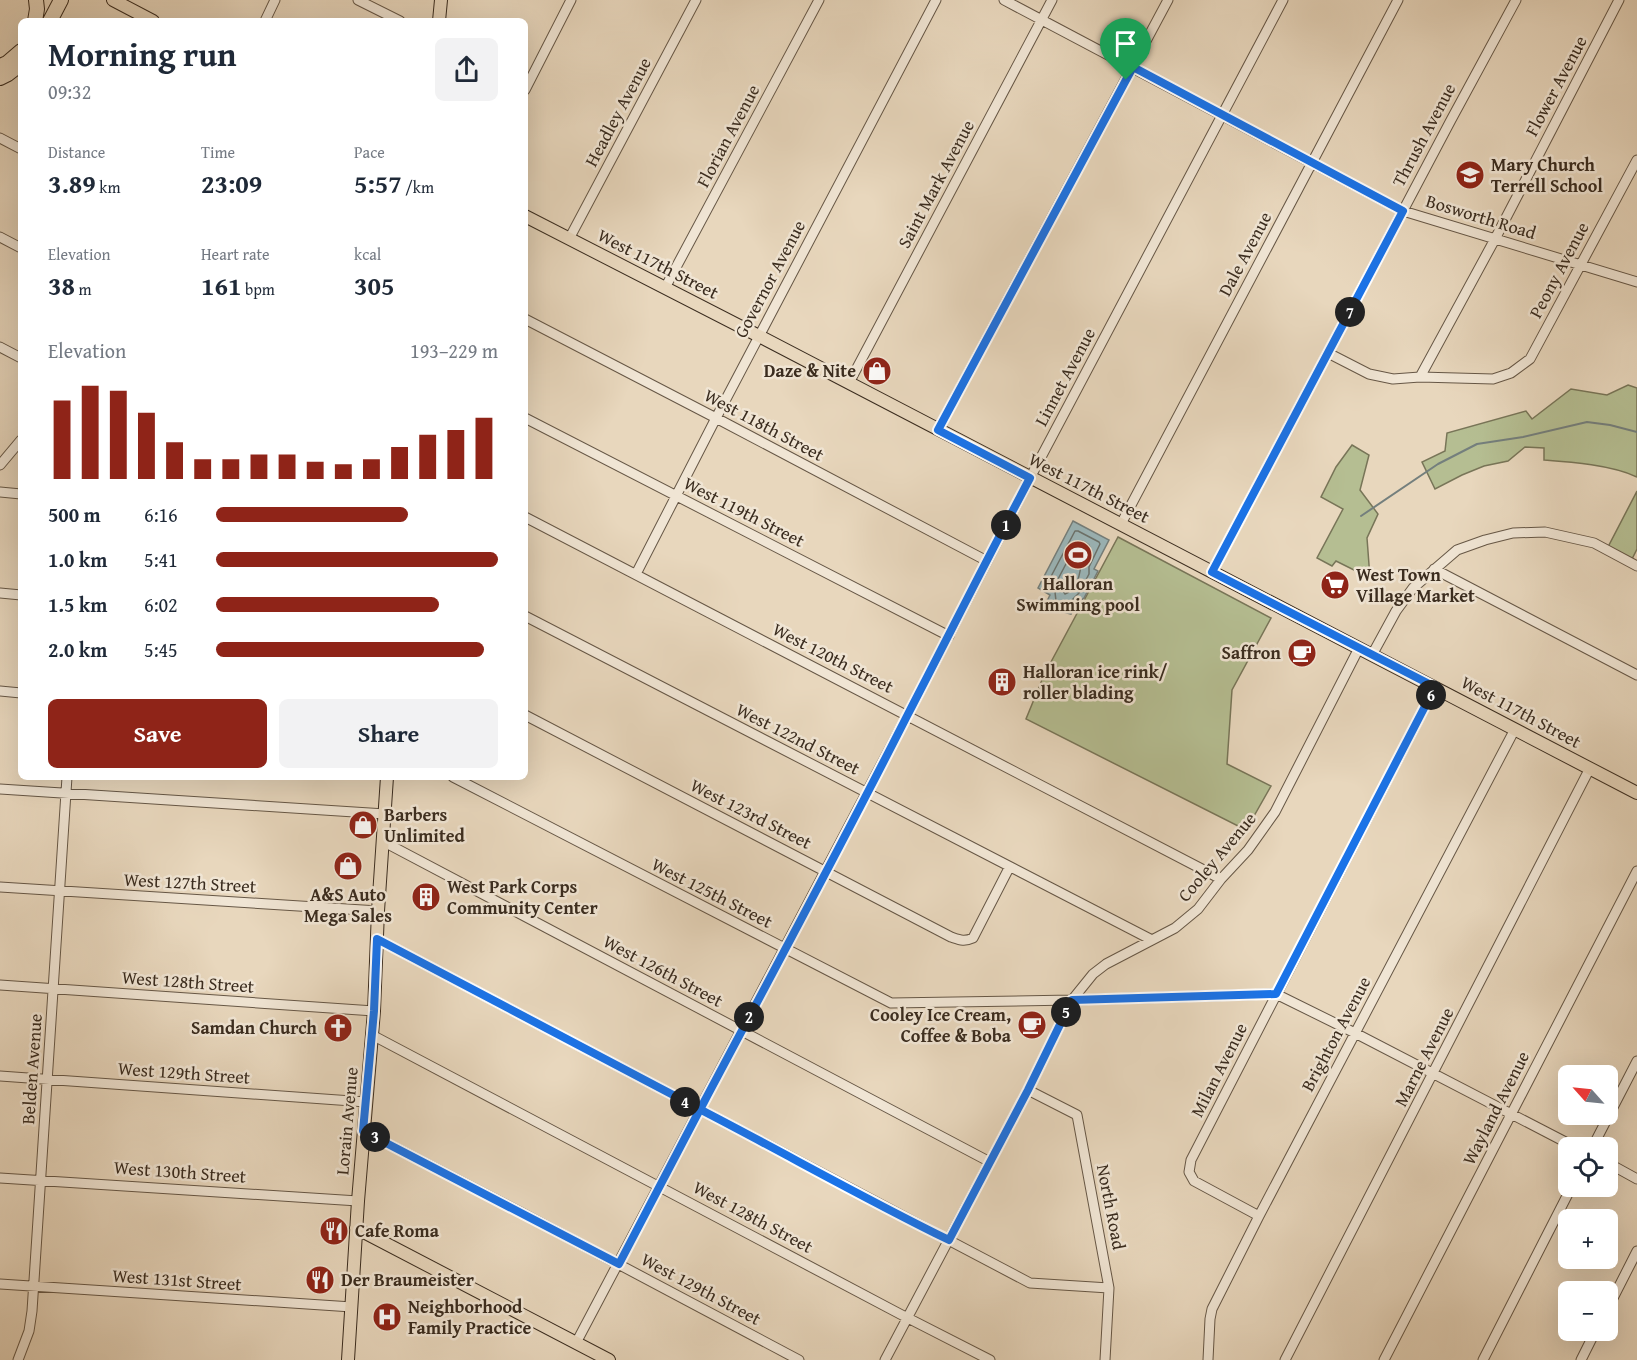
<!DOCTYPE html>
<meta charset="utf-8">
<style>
:root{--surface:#fff;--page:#f2f2f3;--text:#1f2937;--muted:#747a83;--accent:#8f2418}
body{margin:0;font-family:"Gentium Book Plus",serif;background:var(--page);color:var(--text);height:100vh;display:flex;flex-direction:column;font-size:22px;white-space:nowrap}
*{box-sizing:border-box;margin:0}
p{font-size:20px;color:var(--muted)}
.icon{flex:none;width:33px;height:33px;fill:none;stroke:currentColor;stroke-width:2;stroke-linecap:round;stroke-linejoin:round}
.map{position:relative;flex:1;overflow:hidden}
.panel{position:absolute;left:18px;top:18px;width:510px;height:762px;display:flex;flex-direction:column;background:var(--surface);border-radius:9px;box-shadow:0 6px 24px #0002}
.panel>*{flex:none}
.needle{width:39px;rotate:297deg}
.buttons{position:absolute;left:1558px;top:1065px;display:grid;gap:12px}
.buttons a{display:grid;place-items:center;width:60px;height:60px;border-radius:9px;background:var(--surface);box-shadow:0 6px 24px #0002;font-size:30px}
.pin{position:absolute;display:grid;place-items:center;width:51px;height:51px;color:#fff;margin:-62px -26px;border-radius:50% 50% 50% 0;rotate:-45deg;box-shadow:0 0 6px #0007}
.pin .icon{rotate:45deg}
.km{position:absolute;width:30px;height:30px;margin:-15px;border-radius:50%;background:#222;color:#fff;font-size:16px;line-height:30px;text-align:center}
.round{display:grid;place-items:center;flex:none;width:63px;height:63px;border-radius:9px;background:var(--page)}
.head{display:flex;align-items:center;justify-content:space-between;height:102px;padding:0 30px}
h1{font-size:33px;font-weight:700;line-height:45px}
.figures{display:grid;grid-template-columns:repeat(3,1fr);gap:9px;height:102px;padding:6px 30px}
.figures div{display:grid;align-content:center}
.figures b{font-size:26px;font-weight:700}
.figures small{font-size:16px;font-weight:400}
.figures p{font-size:16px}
.chart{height:168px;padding:12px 30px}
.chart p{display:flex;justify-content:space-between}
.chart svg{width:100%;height:108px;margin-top:6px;stroke:var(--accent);stroke-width:6}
.primary-button{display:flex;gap:12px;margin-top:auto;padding:12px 30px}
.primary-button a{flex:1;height:69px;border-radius:9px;background:var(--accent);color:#fff;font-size:24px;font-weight:700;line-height:69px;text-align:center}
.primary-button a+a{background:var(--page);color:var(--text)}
ul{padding:0 30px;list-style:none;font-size:20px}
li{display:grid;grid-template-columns:96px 72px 1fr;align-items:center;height:45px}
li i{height:15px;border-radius:8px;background:var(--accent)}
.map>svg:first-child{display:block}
.green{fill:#b5be92;stroke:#787558;stroke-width:1.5}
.water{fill:#9bb7bb;stroke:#747f7d;stroke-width:1.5}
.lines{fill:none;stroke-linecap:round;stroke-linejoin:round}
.shore{stroke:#6a726d;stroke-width:1.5}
.stream{stroke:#747f7d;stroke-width:2}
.minor-casing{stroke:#665746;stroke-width:11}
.major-casing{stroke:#3a2c1f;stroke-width:14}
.highway-casing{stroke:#3a2c1f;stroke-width:16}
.minor{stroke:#f0e5d4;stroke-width:9}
.major{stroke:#e8d7bd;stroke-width:12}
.highway{stroke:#e8d7bd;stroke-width:14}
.route-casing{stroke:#fff;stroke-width:12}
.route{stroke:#1a73e8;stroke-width:8}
.labels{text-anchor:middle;stroke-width:5;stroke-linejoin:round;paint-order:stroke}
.street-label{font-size:18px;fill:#3a2c1f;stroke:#f0e5d4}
.poi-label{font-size:18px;font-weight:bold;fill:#3a2c1f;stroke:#f0e5d4;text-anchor:start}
</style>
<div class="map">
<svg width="1637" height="1360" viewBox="0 0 1637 1360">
<rect width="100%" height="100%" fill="#e8d7bd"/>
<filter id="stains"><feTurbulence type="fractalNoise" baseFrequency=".00333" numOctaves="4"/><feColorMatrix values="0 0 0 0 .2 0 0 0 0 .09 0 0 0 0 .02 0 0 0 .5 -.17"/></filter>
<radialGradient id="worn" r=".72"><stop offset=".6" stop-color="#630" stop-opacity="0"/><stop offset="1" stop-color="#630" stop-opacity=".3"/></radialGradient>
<path class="green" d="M1628,385L1637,388V477C1612,465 1571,462 1544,460V448L1525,447L1508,461L1484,466L1462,475L1435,489L1422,462L1445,451L1447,433L1526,411L1532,419L1571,389L1607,395Z
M1352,445L1369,455L1360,490L1378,514L1367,538L1370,578L1336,561L1332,566L1317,558L1343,509L1321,497L1336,467Z
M1637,491V549L1632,559L1608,547Z
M1118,537L1271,618L1232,690L1227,764L1271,786L1246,830L1026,719L1044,675Z"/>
<path class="water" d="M1073,521L1109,540L1094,569L1098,571L1084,598L1076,604L1071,614L1060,611L1047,601L1050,595L1038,588Z"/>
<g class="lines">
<path class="shore" d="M1075,531H1078L1099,542L1100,544L1089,567V574L1079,593L1066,606L1056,601L1055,592L1047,584Z
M1078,541C1082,540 1090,544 1090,548C1087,554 1083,560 1081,566C1079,578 1077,589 1065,594L1057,581Z"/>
<path class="stream" d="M1361,516L1438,464L1477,444L1523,437L1587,422L1610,425L1637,432"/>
<g class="minor-casing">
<path id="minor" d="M358,0L400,21
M1004,0L1403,211L1637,282
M265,21L275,0
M525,90L571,0
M0,138L21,149
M0,237L21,248
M569,239L696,0
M665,288L819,0
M525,319L716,418L987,561
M0,347L21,358
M1328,353L1369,374L1393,379L1420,377L1493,379L1511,373L1530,359L1637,160
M1420,377L1495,239L1619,0
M849,383L1052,0
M525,418L949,636
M938,430L1168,0
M0,465L21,440
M0,492L21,494
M525,517L1221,879
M1121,524L1398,0
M1434,569L1637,675
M1212,572L1451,120L1516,0
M636,574L716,418L936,0
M0,593L21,595
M525,616L1152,940
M1372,655L1396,611L1413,588L1457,550L1485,540L1513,533L1545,532L1594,543L1637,566
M0,691L21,693
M525,715L951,937C960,940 964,942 973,938L1009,868
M453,777L891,1003L1072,1000L1276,994L1355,1033L1577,1148
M0,789L385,814
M384,842L990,1162
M0,887L378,911
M377,939L1030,1283L1109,1288
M0,985L374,1011
M372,1035L900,1314L990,1360
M0,1076L366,1102
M1028,1090L1077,1115L1109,1288L1105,1360
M363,1131L522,1213L799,1360
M1592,1148L1637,1061
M1608,1163L1637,1179
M0,1178L358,1201
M1259,1216L1194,1181L1189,1172L1191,1160L1435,687
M0,1284L352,1307
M1608,1308L1637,1251
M576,1343L907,716L1030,478L1283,0
M18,1360L29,1331L32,1311L67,777
M885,1360L1028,1090L1072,1000L1093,974L1106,964L1175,928L1198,909L1221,879L1248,850L1275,812L1359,648
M1208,1360L1210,1319L1212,1309L1259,1216L1515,729
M1285,1360L1590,768
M1384,1360L1637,871
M1483,1360L1572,1186
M1581,1360L1596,1330"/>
</g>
<g class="major-casing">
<path id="major" d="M113,0L153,21
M439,21L441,0
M525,216L759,336L1637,793
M356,1228L609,1360
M348,1360L358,1201L374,1011L378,911L387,777"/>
</g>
<g class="highway-casing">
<path id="highway" d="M35,21L37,9L36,0
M50,21L61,0
M0,66L7,63L21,51
M0,78L8,74L21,64"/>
</g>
<use href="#minor" class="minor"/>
<use href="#major" class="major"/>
<use href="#highway" class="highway"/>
</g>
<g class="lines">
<g class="route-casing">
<path id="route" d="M1126,80L938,430L1030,478C988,557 948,637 907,716C841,846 772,974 704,1102L697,1115L619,1264L363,1131L374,1011L377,939L694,1106L707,1113C788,1155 867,1200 949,1240L1028,1090L1072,1000L1276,994L1435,687L1212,572L1403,211L1133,67L1126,80"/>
</g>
<use href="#route" class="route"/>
</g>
<defs>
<g id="school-disc" transform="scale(1.5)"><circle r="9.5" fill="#8f2418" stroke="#f0e5d4"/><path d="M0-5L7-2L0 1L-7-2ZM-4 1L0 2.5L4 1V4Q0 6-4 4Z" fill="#fff"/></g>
<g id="shop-disc" transform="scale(1.5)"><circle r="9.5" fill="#8f2418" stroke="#f0e5d4"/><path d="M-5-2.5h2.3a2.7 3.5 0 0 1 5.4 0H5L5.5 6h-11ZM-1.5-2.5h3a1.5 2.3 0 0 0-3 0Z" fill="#fff"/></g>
<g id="stadium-disc" transform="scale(1.5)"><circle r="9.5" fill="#8f2418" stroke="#f0e5d4"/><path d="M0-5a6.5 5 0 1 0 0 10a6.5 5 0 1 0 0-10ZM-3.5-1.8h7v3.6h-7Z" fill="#fff"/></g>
<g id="supermarket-disc" transform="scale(1.5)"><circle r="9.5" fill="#8f2418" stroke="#f0e5d4"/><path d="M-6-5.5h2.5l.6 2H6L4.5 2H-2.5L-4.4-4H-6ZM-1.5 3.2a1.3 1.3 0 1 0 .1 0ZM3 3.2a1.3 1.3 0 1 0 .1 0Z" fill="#fff"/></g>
<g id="cafe-disc" transform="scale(1.5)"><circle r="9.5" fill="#8f2418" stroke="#f0e5d4"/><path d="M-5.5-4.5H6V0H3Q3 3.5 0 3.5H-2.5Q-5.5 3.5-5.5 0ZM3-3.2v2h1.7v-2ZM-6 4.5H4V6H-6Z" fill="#fff"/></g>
<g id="building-disc" transform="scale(1.5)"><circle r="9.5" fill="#8f2418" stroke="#f0e5d4"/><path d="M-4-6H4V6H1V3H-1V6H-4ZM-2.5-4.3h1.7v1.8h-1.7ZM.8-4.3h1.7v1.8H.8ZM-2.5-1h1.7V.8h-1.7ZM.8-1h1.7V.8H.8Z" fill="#fff"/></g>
<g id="church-disc" transform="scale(1.5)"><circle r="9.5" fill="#8f2418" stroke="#f0e5d4"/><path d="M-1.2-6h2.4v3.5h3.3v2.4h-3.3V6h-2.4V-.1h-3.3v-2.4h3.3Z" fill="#fff"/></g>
<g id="restaurant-disc" transform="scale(1.5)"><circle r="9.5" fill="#8f2418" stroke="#f0e5d4"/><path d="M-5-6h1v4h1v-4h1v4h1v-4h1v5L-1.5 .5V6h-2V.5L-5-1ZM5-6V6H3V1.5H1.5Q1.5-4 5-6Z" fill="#fff"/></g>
<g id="hospital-disc" transform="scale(1.5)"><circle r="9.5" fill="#8f2418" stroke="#f0e5d4"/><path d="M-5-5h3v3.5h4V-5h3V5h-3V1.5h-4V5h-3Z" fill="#fff"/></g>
</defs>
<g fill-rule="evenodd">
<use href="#school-disc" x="1470" y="175"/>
<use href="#shop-disc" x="877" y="371"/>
<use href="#stadium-disc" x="1078" y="555"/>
<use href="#supermarket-disc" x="1335" y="585"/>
<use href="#cafe-disc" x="1302" y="653"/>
<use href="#building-disc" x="1002" y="682"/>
<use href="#shop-disc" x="363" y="825"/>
<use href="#shop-disc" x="348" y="866"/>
<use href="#building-disc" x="426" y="897"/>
<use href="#cafe-disc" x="1032" y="1025"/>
<use href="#church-disc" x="338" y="1028"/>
<use href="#restaurant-disc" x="334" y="1231"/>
<use href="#restaurant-disc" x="320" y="1280"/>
<use href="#hospital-disc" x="387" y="1317"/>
</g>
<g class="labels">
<g class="street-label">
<text transform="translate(1556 86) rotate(-62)" y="6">Flower Avenue</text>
<text transform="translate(618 112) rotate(-62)" y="6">Headley Avenue</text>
<text transform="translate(1424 135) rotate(-62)" y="6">Thrush Avenue</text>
<text transform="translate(728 136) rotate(-62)" y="6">Florian Avenue</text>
<text transform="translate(936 184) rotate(-62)" y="6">Saint Mark Avenue</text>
<text transform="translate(1481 217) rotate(17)" y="6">Bosworth Road</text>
<text transform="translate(1245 254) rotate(-62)" y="6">Dale Avenue</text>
<text transform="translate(658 264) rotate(27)" y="6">West 117th Street</text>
<text transform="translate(1559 270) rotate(-62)" y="6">Peony Avenue</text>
<text transform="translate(770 279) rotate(-62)" y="6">Governor Avenue</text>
<text transform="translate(1065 377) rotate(-62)" y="6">Linnet Avenue</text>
<text transform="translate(764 425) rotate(28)" y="6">West 118th Street</text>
<text transform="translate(1089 488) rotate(27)" y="6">West 117th Street</text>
<text transform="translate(744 512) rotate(27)" y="6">West 119th Street</text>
<text transform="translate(833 658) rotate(27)" y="6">West 120th Street</text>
<text transform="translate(1521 712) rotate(28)" y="6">West 117th Street</text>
<text transform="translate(798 739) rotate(27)" y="6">West 122nd Street</text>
<text transform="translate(751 814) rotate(27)" y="6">West 123rd Street</text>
<text transform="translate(1217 857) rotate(-50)" y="6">Cooley Avenue</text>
<text transform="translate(190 883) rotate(3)" y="6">West 127th Street</text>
<text transform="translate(712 893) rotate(27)" y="6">West 125th Street</text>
<text transform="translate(663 971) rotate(28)" y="6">West 126th Street</text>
<text transform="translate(188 982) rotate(4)" y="6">West 128th Street</text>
<text transform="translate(1336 1034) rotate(-62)" y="6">Brighton Avenue</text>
<text transform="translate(1424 1057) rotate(-63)" y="6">Marne Avenue</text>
<text transform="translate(32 1069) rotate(-86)" y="6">Belden Avenue</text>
<text transform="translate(1219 1070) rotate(-63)" y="6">Milan Avenue</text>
<text transform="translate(184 1073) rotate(4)" y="6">West 129th Street</text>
<text transform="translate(1496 1108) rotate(-63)" y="6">Wayland Avenue</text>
<text transform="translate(347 1121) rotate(-85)" y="6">Lorain Avenue</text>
<text transform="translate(180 1172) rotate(4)" y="6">West 130th Street</text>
<text transform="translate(1111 1207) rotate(79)" y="6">North Road</text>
<text transform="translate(753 1217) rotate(28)" y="6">West 128th Street</text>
<text transform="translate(177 1280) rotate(4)" y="6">West 131st Street</text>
<text transform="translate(701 1289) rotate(28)" y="6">West 129th Street</text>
</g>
<g class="poi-label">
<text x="1491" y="171">Mary Church<tspan x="1491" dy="21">Terrell School</tspan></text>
<text x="856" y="377" text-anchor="end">Daze &amp; Nite</text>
<text x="1356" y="581">West Town<tspan x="1356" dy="21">Village Market</tspan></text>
<text x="1078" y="590" text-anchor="middle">Halloran<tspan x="1078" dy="21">Swimming pool</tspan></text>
<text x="1281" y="659" text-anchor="end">Saffron</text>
<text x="1023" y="678">Halloran ice rink/<tspan x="1023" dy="21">roller blading</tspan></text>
<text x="384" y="821">Barbers<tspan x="384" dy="21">Unlimited</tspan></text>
<text x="447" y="893">West Park Corps<tspan x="447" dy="21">Community Center</tspan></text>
<text x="348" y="901" text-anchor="middle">A&amp;S Auto<tspan x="348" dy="21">Mega Sales</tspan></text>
<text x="1011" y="1021" text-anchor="end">Cooley Ice Cream,<tspan x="1011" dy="21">Coffee &amp; Boba</tspan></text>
<text x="317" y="1034" text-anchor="end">Samdan Church</text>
<text x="355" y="1237">Cafe Roma</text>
<text x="341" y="1286">Der Braumeister</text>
<text x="408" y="1313">Neighborhood<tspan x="408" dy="21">Family Practice</tspan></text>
</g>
</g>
<rect width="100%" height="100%" filter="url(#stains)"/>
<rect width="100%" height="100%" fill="url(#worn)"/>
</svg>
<div class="buttons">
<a><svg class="needle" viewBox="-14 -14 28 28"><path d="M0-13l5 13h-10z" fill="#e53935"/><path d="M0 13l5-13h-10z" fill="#747a83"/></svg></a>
<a><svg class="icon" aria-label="locate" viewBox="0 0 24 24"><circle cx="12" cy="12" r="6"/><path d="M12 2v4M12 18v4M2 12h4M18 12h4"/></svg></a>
<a>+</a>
<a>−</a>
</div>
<div class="pin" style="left:1126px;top:80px;background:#1e9e55"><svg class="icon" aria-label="arrive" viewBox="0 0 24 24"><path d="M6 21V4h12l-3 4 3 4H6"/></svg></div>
<b class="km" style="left:1006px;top:525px">1</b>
<b class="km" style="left:749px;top:1017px">2</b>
<b class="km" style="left:375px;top:1137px">3</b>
<b class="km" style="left:685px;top:1102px">4</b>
<b class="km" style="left:1066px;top:1012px">5</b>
<b class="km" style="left:1431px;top:695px">6</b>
<b class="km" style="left:1350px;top:312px">7</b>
<section class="panel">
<div class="head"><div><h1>Morning run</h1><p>09:32</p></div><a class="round"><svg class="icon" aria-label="share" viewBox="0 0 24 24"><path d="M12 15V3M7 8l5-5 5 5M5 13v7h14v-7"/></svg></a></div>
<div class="figures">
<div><p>Distance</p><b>3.89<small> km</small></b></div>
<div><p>Time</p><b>23:09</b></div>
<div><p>Pace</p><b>5:57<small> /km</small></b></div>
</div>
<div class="figures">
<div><p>Elevation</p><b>38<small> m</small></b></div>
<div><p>Heart rate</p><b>161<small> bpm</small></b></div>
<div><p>kcal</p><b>305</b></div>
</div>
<div class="chart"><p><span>Elevation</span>193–229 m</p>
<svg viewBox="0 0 160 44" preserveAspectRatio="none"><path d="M5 44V12M15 44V6M25 44V8M35 44V17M45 44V29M55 44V36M65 44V36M75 44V34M85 44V34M95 44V37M105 44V38M115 44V36M125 44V31M135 44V26M145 44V24M155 44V19"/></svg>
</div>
<ul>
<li><b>500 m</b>6:16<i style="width:68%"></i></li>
<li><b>1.0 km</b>5:41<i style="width:100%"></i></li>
<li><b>1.5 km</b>6:02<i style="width:79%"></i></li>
<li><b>2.0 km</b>5:45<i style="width:95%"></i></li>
</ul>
<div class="primary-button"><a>Save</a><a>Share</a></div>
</section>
</div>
